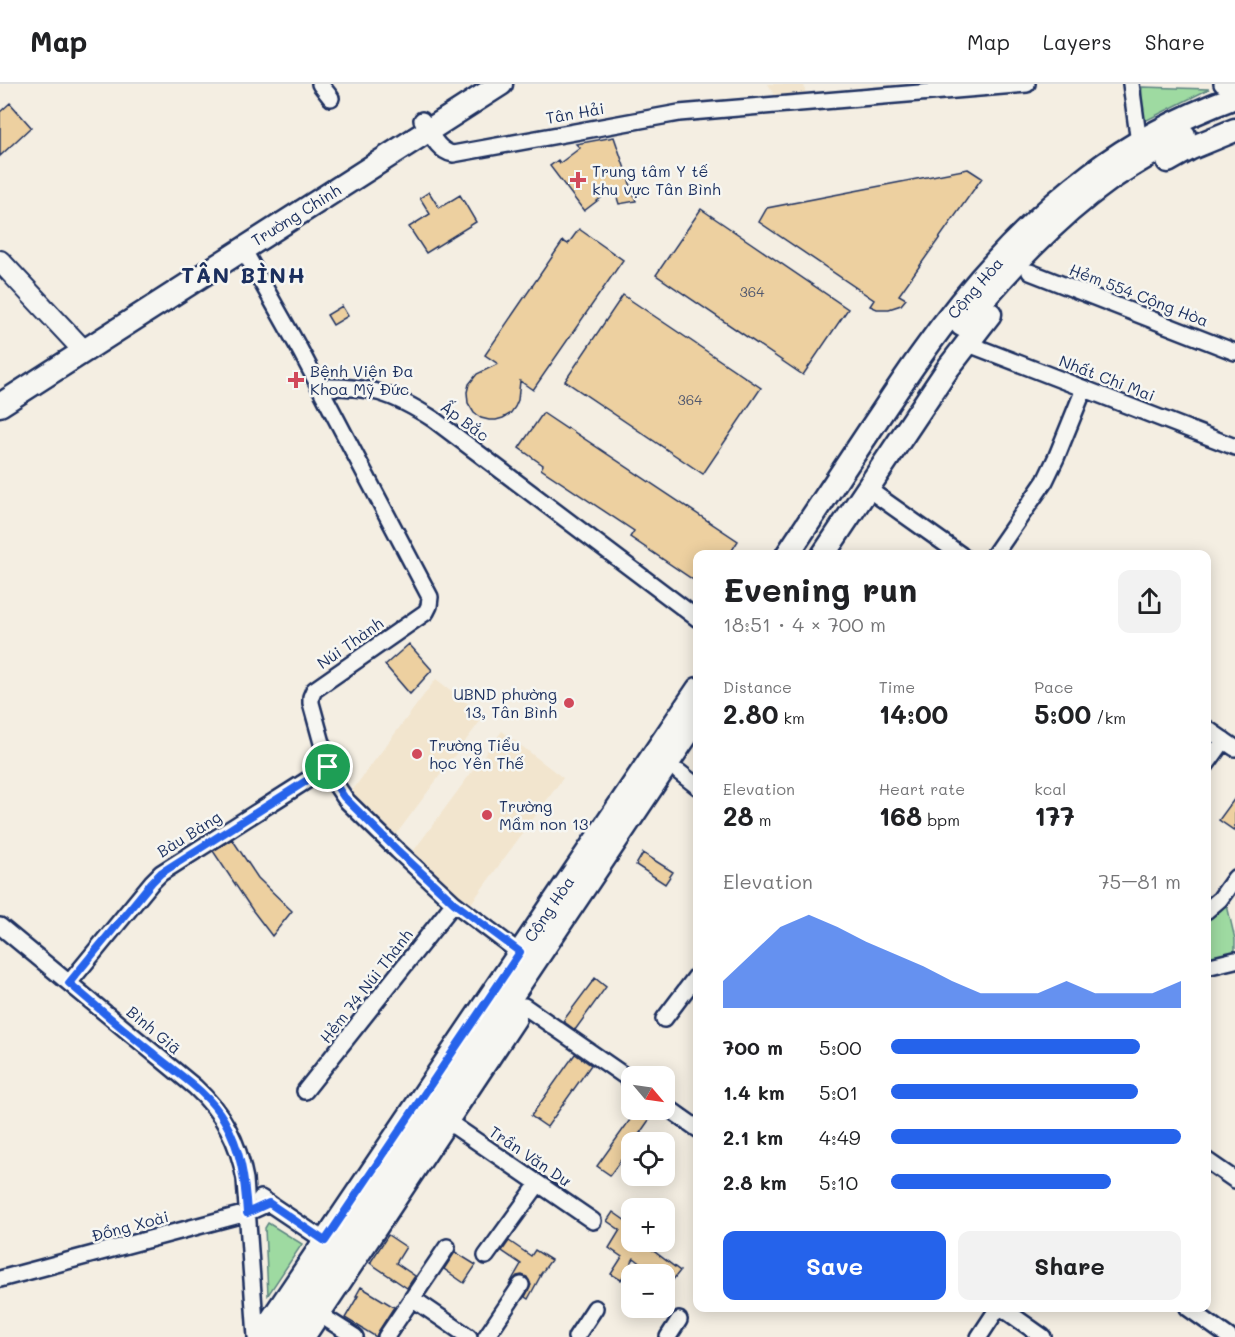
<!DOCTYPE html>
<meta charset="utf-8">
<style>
:root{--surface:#fff;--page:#f2f2f2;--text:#202124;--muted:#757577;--line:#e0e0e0;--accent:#2563eb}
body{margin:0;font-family:Mali,sans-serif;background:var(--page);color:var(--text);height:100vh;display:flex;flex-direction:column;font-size:22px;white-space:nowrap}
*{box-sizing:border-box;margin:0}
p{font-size:20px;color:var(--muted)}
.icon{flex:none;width:33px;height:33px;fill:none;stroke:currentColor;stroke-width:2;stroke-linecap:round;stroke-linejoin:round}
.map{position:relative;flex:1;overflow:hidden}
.panel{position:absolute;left:693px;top:466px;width:518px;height:762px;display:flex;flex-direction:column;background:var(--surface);border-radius:12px;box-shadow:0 3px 15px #0003}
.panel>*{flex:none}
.needle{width:39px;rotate:119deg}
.tools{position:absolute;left:621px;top:982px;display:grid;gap:12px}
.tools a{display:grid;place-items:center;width:54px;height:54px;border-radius:12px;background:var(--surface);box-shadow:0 3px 15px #0003;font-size:30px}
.pin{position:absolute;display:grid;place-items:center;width:51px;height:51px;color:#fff;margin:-26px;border:3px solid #fff;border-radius:50%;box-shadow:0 2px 6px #0007}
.round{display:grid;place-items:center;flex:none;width:63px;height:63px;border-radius:12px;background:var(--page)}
.overview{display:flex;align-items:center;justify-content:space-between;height:102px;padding:0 30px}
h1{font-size:33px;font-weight:800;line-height:45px}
.metrics{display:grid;grid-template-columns:repeat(3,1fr);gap:9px;height:102px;padding:6px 30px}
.metrics div{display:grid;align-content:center}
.metrics b{font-size:26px;font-weight:800}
.metrics small{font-size:16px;font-weight:400}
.metrics p{font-size:16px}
.chart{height:168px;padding:12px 30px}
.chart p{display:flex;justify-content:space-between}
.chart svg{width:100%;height:108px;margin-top:6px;fill:var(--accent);opacity:.7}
.button{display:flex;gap:12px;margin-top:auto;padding:12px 30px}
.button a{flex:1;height:69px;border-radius:12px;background:var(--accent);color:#fff;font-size:24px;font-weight:800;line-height:69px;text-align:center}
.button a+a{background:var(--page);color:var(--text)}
ul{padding:0 30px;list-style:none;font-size:20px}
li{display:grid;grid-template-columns:96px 72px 1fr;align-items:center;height:45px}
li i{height:15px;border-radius:8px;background:var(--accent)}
header{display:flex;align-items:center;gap:36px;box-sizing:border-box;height:84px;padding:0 30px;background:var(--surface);border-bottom:2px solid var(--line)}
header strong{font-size:28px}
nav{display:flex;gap:33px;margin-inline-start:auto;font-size:21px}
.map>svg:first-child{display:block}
.built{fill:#f2e5ce}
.green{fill:#9edaa1;stroke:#5c8480;stroke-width:1.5}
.building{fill:#edd0a0;stroke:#1b2f5e;stroke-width:1.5}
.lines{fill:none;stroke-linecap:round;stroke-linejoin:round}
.street-casing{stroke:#1b2f5e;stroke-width:20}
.secondary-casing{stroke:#1b2f5e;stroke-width:24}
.primary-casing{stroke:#1b2f5e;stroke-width:27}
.street{stroke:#f6f6f2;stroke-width:15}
.secondary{stroke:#f6f6f2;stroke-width:20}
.primary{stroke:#f6f6f2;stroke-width:22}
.route-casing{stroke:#fff;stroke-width:12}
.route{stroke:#2563eb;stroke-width:8}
.poi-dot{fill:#d1495b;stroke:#f6f6f2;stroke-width:2}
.labels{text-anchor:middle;stroke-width:5;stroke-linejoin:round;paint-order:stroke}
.number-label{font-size:14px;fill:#50576e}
.street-label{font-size:16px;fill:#1b2f5e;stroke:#f6f6f2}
.poi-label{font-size:16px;fill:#1b2f5e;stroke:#f6f6f2;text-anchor:start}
.district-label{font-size:22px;font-weight:bold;letter-spacing:1.5px;fill:#1b2f5e;stroke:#f6f6f2}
</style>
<header>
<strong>Map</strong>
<nav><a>Map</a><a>Layers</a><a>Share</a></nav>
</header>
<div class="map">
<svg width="1235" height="1253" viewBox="0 0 1235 1253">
<rect width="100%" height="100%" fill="#f4eee2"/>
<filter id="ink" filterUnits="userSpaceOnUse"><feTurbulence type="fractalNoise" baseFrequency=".0167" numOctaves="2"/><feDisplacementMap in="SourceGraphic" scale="12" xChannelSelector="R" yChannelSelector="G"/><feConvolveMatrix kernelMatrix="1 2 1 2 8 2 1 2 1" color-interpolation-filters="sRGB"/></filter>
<g filter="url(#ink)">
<path class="built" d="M768,0H804L806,12L776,14Z
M436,595L484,632L395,752L351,708Z
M502,647L563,694L470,821L412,769Z"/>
<path class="green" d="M1142,3L1209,5L1145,37L1141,18Z
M1220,820H1224L1227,821L1235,855V870L1208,875L1206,874V840Z
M268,1139L302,1160L268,1211L265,1144Z"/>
<path class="building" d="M10,19L31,43L0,72V28Z
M614,53L636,117L619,120L614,104L584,127L550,82L558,76L560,79L580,64L576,60Z
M968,85L982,94L899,211L906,215L901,221L889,225H877L870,222L874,216L759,138L767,124Z
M429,108L439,124L460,111L476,138L426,169L409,143L430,130L420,114Z
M701,125L848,225L803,291L656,191Z
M579,145L623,176L533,306L520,297L518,316L515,323L510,330L503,334L496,336H489L481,334L474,329L468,319L467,308L469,300L477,290L498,280L485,271L563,157L568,160Z
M623,211L761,304L703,390L565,297Z
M342,222L348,232L333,241L327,231Z
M543,329L567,345L568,344L738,457L729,471H698V499L630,453L634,447L541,385L543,381L519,364Z
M409,560L432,586L410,610L385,581Z
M1235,714V747L1219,736Z
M232,755L258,794L292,827L272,852L253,827L213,767Z
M643,769L673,788L665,800L636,781Z
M595,894L606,903L575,946L563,937Z
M575,970L591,981L547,1043L531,1032Z
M637,1026H656L633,1059H632V1061L610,1091L597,1082Z
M613,1128L626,1137L632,1129V1158H650L647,1162L680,1187L664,1207V1191H656L634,1174L621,1196L611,1190L622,1173L609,1164L620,1146L607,1137Z
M388,1151L406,1163L396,1179L415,1192L407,1204L370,1179Z
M509,1157L531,1172L535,1166L551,1176L540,1191H541L528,1215L525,1213L531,1201L527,1193L522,1191L517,1192L509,1201L521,1180L502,1167Z
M455,1168L476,1181L464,1199L444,1185Z
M361,1203L394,1223L378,1248L376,1253L345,1234L358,1212H356Z"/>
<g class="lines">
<g class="street-casing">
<path id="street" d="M320,0L331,14
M1131,0L1139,59
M1222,0L1235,4
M422,36C430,48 437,67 453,70L679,29L1027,0
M243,165L300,266L430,513L429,522L426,528L314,606L311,613V619L330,688L334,698L347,717L398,767L454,819L520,869
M1030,188L1235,268
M966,259L1235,363
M320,303C370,302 391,308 433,335L698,535
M868,405L961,471
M994,471L1045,397L1056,374L1084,305
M1206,644L1235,664
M1206,681L1224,656
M679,688L698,703
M1206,827L1220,815L1235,794
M0,842L195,1003C223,1029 238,1057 245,1095L256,1253
M1206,883L1235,876
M69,899L152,798L161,789L328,683
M524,922L632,997
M664,935L698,890
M305,1007L454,819
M664,1021L698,1045
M447,1037L593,1137
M1206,1076L1235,1096
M261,1114L325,1157
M486,1172L538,1100
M0,1195L247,1129L269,1119
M412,1214L469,1253
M1002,1224L1043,1253
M1188,1224L1229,1253
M319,1230L355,1253
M386,1253L447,1163
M486,1253L521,1201
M576,1253L595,1224
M668,1253L679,1236
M979,1253L998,1224"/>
</g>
<g class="secondary-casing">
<path id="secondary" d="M0,177L84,267"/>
</g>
<g class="primary-casing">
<path id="primary" d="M1168,77L1191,64L1235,46
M962,241C1005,189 1054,135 1109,96C1133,80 1159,65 1184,51
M0,321L501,0
M787,471C815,429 842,388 870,346C887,321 903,296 921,271C968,204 1025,140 1091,90C1134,57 1184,32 1235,13
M823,471L949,283L990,230
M260,1253L698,605
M283,1253L698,634
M303,1253L515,934"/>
</g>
<use href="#street" class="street"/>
<use href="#secondary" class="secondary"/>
<use href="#primary" class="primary"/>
</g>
</g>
<g class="lines" filter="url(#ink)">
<g class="route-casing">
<path id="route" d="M328,683L334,698L344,713L398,767L454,819L520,868L325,1157L269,1119L247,1129C245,1096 241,1065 224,1036C208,1008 178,990 154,970C125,947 97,923 69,899L152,798L161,789Z"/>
</g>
<use href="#route" class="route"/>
</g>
<g class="poi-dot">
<path d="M575 87h6v6h6v6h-6v6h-6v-6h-6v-6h6z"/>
<path d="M293 287h6v6h6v6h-6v6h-6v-6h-6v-6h6z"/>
<circle cx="569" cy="619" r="6"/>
<circle cx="417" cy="670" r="6"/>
<circle cx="487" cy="731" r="6"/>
</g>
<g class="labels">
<g class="number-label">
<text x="752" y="213">364</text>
<text x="690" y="321">364</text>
</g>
<g class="street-label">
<text transform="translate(575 29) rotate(-10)" y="6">Tân Hải</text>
<text transform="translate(296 131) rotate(-32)" y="6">Trường Chinh</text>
<text transform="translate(975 204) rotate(-49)" y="6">Cộng Hòa</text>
<text transform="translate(1139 211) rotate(21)" y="6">Hẻm 554 Cộng Hòa</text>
<text transform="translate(1107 294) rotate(21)" y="6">Nhất Chi Mai</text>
<text transform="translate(465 337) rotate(37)" y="6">Ấp Bắc</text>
<text transform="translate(350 559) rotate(-35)" y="6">Núi Thành</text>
<text transform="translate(189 750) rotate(-32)" y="6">Bàu Bàng</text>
<text transform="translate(549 825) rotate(-56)" y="6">Cộng Hòa</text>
<text transform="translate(366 902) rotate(-52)" y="6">Hẻm 74 Núi Thành</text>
<text transform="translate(154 946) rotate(40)" y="6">Bình Giã</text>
<text transform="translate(530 1072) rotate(34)" y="6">Trần Văn Dư</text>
<text transform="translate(130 1142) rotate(-15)" y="6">Đồng Xoài</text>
</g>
<g class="poi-label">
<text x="592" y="93">Trung tâm Y tế<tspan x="592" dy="18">khu vực Tân Bình</tspan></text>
<text x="310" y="293">Bệnh Viện Đa<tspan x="310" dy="18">Khoa Mỹ Đức</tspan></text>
<text x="557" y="616" text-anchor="end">UBND phường<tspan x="557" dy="18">13, Tân Bình</tspan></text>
<text x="429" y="667">Trường Tiểu<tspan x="429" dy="18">học Yên Thế</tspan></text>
<text x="499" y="728">Trường<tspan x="499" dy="18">Mầm non 13</tspan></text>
</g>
<g class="district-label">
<text x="244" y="199">TÂN BÌNH</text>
</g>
</g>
</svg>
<div class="tools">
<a><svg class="needle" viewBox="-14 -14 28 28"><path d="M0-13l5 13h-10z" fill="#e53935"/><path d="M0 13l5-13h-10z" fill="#757577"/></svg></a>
<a><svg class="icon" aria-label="locate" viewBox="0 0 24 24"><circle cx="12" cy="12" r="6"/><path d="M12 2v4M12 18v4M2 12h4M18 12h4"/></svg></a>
<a>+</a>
<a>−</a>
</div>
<div class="pin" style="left:328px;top:683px;background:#1e9e55"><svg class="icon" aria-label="arrive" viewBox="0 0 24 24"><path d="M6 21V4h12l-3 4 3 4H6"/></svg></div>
<section class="panel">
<div class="overview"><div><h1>Evening run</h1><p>18:51 · 4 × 700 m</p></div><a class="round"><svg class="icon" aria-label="share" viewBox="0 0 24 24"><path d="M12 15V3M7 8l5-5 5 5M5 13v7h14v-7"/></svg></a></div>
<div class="metrics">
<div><p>Distance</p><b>2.80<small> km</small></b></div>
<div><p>Time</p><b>14:00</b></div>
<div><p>Pace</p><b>5:00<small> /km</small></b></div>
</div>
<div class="metrics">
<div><p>Elevation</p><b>28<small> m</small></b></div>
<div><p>Heart rate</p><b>168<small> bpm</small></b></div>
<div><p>kcal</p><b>177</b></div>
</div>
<div class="chart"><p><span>Elevation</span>75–81 m</p>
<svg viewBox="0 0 160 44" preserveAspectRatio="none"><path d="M0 44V33L10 22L20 11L30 6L40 11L50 17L60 22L70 27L80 33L90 38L100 38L110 38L120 33L130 38L140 38L150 38L160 33V44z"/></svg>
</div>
<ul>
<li><b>700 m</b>5:00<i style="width:86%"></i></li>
<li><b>1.4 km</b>5:01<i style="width:85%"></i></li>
<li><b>2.1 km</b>4:49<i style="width:100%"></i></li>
<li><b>2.8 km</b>5:10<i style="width:76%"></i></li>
</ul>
<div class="button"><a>Save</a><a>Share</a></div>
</section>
</div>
